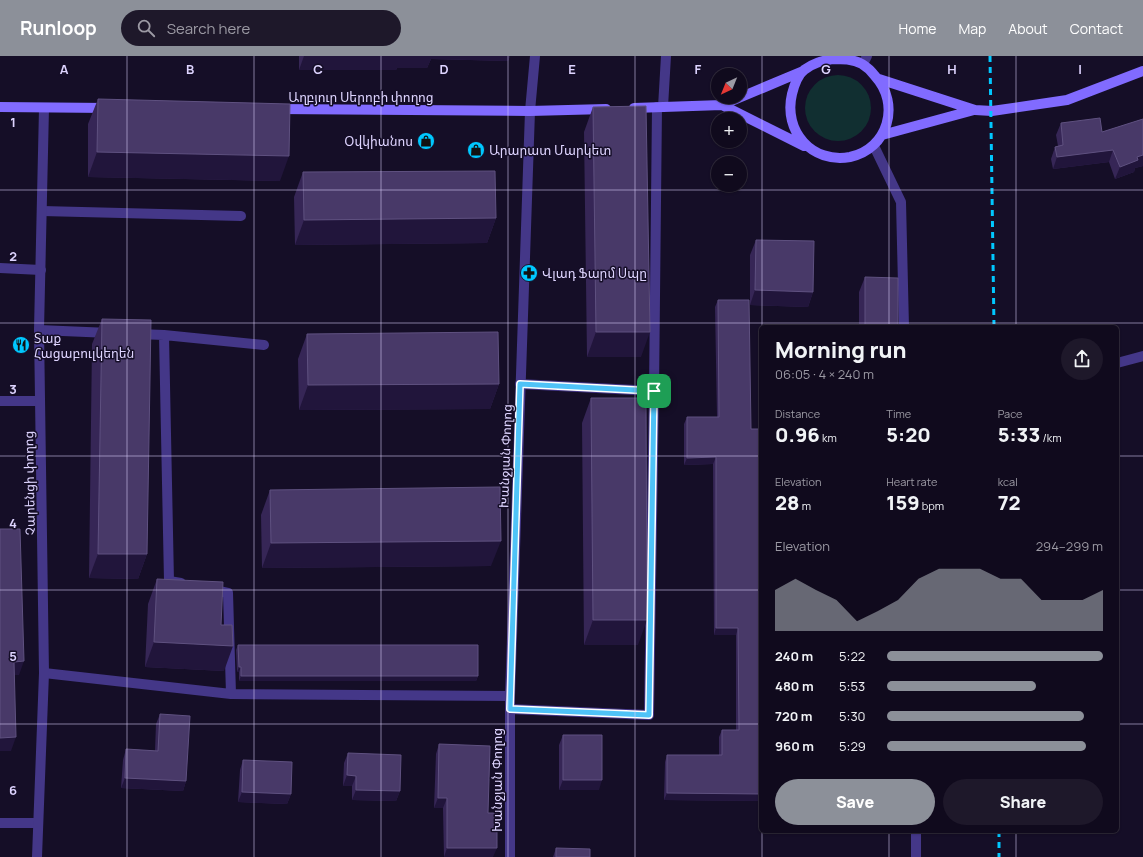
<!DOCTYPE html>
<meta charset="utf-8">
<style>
:root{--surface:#100a1d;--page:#1e182a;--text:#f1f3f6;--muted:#9c9aa4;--line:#302b3b;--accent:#8c9099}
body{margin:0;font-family:Manrope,"Noto Sans Armenian",sans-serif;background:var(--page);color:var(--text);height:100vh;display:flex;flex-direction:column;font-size:15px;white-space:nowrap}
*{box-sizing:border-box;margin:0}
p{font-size:13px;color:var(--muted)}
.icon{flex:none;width:22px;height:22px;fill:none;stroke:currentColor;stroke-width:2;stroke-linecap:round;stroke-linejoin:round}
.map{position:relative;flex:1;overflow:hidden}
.details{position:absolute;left:759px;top:269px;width:360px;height:508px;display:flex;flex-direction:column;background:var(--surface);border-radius:6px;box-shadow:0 1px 3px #0004,0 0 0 1px var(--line)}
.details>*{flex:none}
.needle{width:26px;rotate:223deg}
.tools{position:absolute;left:711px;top:12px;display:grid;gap:8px}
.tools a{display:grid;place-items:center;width:36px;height:36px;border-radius:50%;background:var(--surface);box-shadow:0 1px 3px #0004,0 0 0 1px var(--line);font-size:20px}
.pin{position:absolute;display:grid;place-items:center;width:34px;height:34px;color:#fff;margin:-17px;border-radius:8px;box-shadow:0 2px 6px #0006}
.round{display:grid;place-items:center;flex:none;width:42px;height:42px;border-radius:21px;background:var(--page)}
.headline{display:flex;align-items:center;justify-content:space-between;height:68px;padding:0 16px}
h1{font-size:22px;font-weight:800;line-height:30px}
.figures{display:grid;grid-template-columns:repeat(3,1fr);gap:6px;height:68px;padding:4px 16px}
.figures div{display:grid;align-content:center}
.figures b{font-size:20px;font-weight:800}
.figures small{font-size:11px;font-weight:400}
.figures p{font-size:11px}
.chart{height:112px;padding:8px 16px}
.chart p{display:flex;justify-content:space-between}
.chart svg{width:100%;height:72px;margin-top:4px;fill:var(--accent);opacity:.7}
.action{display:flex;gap:8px;margin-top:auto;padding:8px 16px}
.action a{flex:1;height:46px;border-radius:24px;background:var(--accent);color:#fff;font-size:16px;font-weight:800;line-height:46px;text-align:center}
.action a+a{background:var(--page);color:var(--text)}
ul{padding:0 16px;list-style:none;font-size:13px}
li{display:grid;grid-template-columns:64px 48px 1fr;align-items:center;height:30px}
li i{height:10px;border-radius:5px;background:var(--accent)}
header{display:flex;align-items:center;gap:24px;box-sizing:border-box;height:56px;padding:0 20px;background:var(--accent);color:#fff}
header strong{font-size:19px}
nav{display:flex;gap:22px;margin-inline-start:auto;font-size:14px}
.search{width:280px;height:36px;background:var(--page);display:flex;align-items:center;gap:10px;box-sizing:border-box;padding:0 14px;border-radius:22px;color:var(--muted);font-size:15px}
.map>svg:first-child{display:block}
.green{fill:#112f31}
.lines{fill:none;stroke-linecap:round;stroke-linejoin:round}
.lane{stroke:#443788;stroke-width:10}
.street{stroke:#443788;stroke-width:10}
.secondary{stroke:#816bff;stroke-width:10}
.rail{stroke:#00c7ff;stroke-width:3;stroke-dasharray:6 5;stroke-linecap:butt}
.wall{fill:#362656}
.shaded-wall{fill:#21153b}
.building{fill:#483968;stroke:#5f5180}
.route-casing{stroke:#fff;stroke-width:8}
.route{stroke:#4fc3f7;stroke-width:5}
.grid{fill:none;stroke:#ded4ff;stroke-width:1;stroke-opacity:0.55}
.labels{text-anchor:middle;stroke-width:3;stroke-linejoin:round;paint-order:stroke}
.street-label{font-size:13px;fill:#ded4ff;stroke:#150e27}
.poi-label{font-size:13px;fill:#ded4ff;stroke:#150e27;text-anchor:start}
.grid-label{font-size:13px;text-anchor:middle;font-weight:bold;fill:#ded4ff;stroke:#150e27;stroke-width:3;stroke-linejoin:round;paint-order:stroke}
</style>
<header>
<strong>Runloop</strong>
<div class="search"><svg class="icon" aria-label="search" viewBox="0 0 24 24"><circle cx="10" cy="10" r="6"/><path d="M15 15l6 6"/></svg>Search here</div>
<nav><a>Home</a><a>Map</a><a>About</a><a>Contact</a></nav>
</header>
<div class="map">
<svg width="1143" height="801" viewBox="0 0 1143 801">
<rect width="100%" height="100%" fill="#150e27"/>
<path class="green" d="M805 52a33 33 0 1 1 66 0a33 33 0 1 1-66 0Z"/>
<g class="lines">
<path class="lane" d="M42,155L241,160
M0,212L41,214
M39,274L110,277
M138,278L164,279L169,525L181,527
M164,279L264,289
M520,328L654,335
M0,345H40
M210,533L228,537L231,638L510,640
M44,617L231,638
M510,653L649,659L654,335L657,51
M0,767H38"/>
<path class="street" d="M863,8L867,0
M663,51L666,0
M874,90L901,146L904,271
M1117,307L1143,300
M916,775V801
M37,801L44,617L39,274L44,52
M510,801V640L530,55L535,0"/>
<path class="secondary" d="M832,3C842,3 853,3 862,8C867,11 872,16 875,20C901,48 888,93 850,101C812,108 783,75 792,38C794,30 798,19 804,14C813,7 822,5 832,3Z
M879,23L975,54L992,55L1067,44L1143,15
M722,49L804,90
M0,51L108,52
M634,52L722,49L803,15
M276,53L530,55L606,53
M882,79L974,54"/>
<path class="rail" d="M990,0L994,271
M999,775V801"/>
</g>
<path class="wall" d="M299,0H510L508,5L431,3L427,12H397L396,14H299Z
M98,43L280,125L88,121V68Z
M593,51L641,301H587L584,76Z
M1143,63V110L1135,112L1134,116L1115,123L1109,106L1053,113L1051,103L1055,91L1058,90L1056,79L1061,67L1102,76Z
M303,116L496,162L487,187L295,189L294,141Z
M756,184L813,236L808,251L750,249V199Z
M865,221L898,271H859V236Z
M718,244L751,373H761V745L664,744L665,706L667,699H719V681L722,674H736V579H714L713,408L684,409V368L687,361H717L715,251Z
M102,263L147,498L138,523L89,522L92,288Z
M307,278L499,328L490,353L299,354L298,303Z
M591,342L638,589H584L582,367Z
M270,434L491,510L262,512L261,459Z
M157,523L221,569L224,615L145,611L148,548Z
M238,589L478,620L476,625H239V616H237L236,594Z
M160,658L186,725L183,735L121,732L123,704L126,693L155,695L156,668Z
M563,679L599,734H559V689Z
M439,688L488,757L493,801H444L443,752H434L436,698Z
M348,697L400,735L396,745L352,744V730H343L344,707Z
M243,704L291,738L287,748L238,746L240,714Z
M556,792L590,801H553Z"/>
<path class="shaded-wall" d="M304,0H510L508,5L431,3L427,12H397L396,14H299Z
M1113,94L1109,106L1053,113L1057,101Z
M97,96L289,100L280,125L88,121Z
M1143,99V110L1135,112L1134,116L1115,123L1120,111L1137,101Z
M496,162L487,187L295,189L304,164Z
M755,234L813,236L808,251L750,249Z
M596,276H650L641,301H587Z
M499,328L490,353L299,354L308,329Z
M716,401L713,408L684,409L687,402Z
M501,485L491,510L262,512L271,487Z
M98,498H147L138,523L89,522Z
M593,564H647L638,589H584Z
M716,572H738L736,579H714Z
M154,586L233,590L224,615L145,611Z
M24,605L19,619H9L14,606Z
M239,611H241L239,616H237Z
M241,620H478L476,625H239Z
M16,681L11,695H0V682Z
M347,719L356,720L352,730H343Z
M125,722L186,725L183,735L121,732Z
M563,724H602L599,734H559Z
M356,734L400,735L396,745L352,744Z
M242,736L291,738L287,748L238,746Z
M667,737L761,738V745L664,744Z
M438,742H447L443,752H434Z
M447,792H497L493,801H444Z"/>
<path class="building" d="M98,43L290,48L289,100L97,96Z
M646,50L650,276H596L593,51Z
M1100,62L1102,76L1143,63V99L1137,101L1138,104L1120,111L1113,94L1057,101L1055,91L1063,89L1061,67Z
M495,115L496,162L304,164L303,116Z
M756,184L814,185L813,236L755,234Z
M865,221L898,222V271H865Z
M718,244H749L751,373H761V738L667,737V699H722V674H739L738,572H716V401L687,402V361H719Z
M102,263L151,264L147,498H98Z
M498,276L499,328L308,329L307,278Z
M591,342H646L647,564H593Z
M500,431L501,485L271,487L270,434Z
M0,473H20L24,605L14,606L16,681L0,682Z
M157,523L223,526L221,569H232L233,590L154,586Z
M238,589H478V620H241V611H239Z
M160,658L190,660L186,725L125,722L126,693L158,695Z
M563,679H602V724H563Z
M439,688L490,690L488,757H497V792H447V742H438Z
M348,697L401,699L400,735L356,734V720L347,719Z
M243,704L292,706L291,738L242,736Z
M556,792L590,793V801H556Z"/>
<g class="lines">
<g class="route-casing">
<path id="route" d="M520,328L654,335L649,659L510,653Z"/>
</g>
<use href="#route" class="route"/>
</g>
<path class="grid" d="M127,0V801M254,0V801M381,0V801M508,0V801M635,0V801M762,0V271M889,0V271M1016,0V271M0,134H1143M0,267H1143M0,400H761M1117,400H1143M0,534H761M1117,534H1143M0,668H761M1117,668H1143M762,775V801M889,775V801M1016,775V801"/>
<defs>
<g id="shop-disc" transform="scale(0.9)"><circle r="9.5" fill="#00c7ff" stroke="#150e27"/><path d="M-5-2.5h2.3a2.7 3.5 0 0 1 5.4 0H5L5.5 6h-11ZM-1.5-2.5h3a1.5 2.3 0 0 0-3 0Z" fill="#111"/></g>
<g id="pharmacy-disc" transform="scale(0.9)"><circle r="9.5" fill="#00c7ff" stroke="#150e27"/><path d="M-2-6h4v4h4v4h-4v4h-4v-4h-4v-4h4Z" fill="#111"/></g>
<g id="restaurant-disc" transform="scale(0.9)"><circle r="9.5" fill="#00c7ff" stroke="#150e27"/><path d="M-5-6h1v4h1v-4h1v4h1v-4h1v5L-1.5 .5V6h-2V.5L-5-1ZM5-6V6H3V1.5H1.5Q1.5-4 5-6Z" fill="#111"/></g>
</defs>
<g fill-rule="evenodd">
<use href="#shop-disc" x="426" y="85"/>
<use href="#shop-disc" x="476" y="94"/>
<use href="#pharmacy-disc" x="529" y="217"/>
<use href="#restaurant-disc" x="21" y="289"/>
</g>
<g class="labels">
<g class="street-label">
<text x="361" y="46">Աղբյուր Սերոբի փողոց</text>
<text transform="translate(505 400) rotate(-88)" y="5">Խանջյան Փողոց</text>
<text transform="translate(29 427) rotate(-91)" y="5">Չարենցի փողոց</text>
<text transform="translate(497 724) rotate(-90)" y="5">Խանջյան Փողոց</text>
</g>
<g class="poi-label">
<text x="413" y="90" text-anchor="end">Օվկիանոս</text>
<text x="489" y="99">Արարատ Մարկետ</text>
<text x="542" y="222">Վլադ Ֆարմ Սպը</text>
<text x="34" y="287">Տաք<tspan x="34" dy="15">Հացաբուլկեղեն</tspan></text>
</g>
</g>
<g class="grid-label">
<text x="64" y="18">A</text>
<text x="190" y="18">B</text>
<text x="318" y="18">C</text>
<text x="444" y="18">D</text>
<text x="572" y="18">E</text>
<text x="698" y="18">F</text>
<text x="826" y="18">G</text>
<text x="952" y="18">H</text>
<text x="1080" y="18">I</text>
<text x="13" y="71">1</text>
<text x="13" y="205">2</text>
<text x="13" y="338">3</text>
<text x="13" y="472">4</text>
<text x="13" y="605">5</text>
<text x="13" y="739">6</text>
</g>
</svg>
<div class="tools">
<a><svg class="needle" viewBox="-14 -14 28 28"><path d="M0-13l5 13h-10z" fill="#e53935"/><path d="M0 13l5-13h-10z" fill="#9c9aa4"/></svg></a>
<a>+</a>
<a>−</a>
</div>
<div class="pin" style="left:654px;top:335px;background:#1e9e55"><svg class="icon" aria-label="arrive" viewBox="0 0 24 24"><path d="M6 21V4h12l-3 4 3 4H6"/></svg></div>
<section class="details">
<div class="headline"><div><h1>Morning run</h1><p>06:05 · 4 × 240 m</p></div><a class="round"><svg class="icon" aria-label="share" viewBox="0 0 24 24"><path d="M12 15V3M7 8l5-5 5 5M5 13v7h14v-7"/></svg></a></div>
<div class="figures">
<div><p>Distance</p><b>0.96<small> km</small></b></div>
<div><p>Time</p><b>5:20</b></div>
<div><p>Pace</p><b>5:33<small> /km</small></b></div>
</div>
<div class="figures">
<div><p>Elevation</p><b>28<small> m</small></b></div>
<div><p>Heart rate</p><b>159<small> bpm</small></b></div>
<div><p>kcal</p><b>72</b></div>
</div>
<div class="chart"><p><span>Elevation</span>294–299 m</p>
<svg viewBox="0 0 160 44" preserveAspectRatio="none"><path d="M0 44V19L10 12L20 19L30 25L40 38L50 32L60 25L70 12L80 6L90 6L100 6L110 12L120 12L130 25L140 25L150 25L160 19V44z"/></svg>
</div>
<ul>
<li><b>240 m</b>5:22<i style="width:100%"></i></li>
<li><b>480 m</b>5:53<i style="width:69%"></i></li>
<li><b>720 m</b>5:30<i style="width:91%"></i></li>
<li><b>960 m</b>5:29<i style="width:92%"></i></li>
</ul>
<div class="action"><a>Save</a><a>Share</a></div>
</section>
</div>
